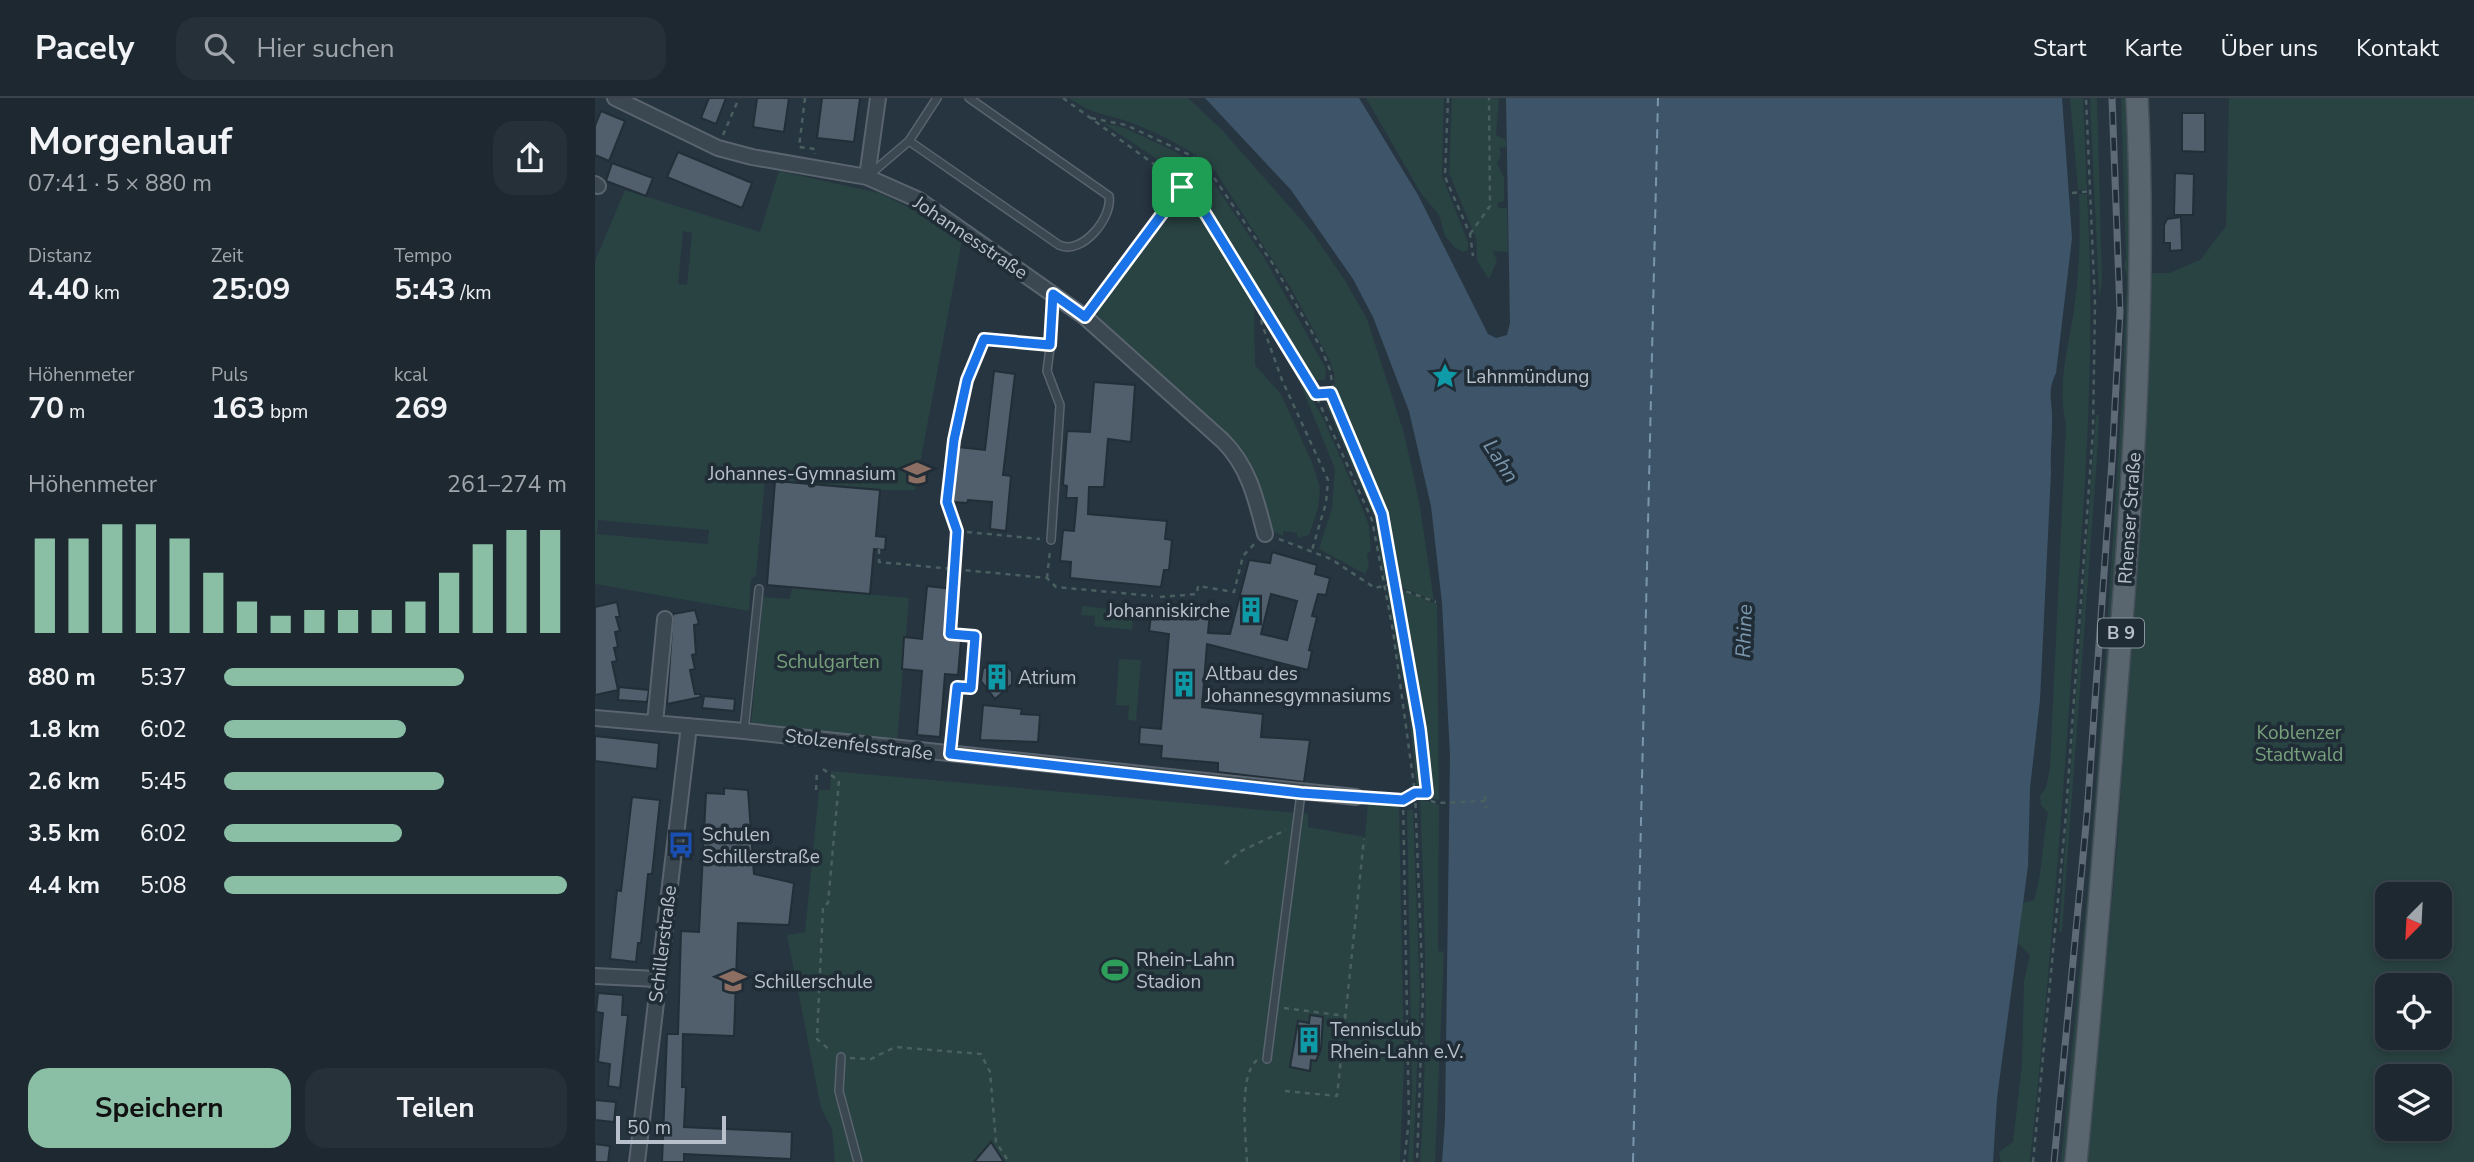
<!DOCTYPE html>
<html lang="de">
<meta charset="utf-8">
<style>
:root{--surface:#1d2831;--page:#253039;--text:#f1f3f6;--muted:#a0a6ab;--line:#3b444d;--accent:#8abfa5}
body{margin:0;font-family:"Nunito Sans",sans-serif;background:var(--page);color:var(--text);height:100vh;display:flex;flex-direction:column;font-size:26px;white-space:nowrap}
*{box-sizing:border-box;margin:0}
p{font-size:23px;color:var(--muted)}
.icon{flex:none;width:38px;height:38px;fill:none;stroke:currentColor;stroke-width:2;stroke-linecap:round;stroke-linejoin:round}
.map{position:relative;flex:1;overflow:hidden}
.drawer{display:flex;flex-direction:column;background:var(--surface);width:595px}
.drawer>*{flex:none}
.needle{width:46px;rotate:204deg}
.buttons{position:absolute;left:1780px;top:784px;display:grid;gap:14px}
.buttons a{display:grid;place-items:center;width:77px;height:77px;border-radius:14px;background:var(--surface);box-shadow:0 4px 10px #0003,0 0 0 2px var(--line);font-size:35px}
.scale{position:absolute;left:21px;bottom:18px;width:110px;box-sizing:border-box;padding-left:7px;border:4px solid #b8c1cb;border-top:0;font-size:19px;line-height:24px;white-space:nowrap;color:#b8c1cb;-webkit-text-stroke:5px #202c36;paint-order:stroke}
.pin{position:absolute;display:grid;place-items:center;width:60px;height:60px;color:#fff;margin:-30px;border-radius:14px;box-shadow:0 4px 10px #0006}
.round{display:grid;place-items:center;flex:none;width:74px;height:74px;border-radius:21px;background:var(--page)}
.head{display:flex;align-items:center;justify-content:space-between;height:119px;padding:0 28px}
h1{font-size:38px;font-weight:700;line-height:52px}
.metrics{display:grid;grid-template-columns:repeat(3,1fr);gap:10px;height:119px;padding:7px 28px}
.metrics div{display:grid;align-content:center}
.metrics b{font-size:30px;font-weight:700}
.metrics small{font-size:19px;font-weight:400}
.metrics p{font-size:19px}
.chart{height:196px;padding:14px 28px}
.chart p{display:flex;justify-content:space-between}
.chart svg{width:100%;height:126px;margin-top:7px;stroke:var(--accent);stroke-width:6}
.button{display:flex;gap:14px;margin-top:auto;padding:14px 28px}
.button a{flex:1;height:80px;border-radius:21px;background:var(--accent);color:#111;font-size:28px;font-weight:700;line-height:80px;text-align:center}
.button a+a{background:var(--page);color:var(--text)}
ul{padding:0 28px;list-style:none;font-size:23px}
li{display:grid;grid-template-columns:112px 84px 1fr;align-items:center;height:52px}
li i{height:18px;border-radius:9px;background:var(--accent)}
header{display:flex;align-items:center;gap:42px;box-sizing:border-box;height:98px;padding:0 35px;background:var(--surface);border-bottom:2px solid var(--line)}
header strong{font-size:33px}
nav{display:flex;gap:38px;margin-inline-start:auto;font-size:24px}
.search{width:490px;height:63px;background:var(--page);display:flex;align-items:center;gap:18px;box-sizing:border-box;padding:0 24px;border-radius:21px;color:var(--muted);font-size:26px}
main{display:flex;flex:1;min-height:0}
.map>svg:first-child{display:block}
.green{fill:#294242;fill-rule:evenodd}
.water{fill:#3e5569}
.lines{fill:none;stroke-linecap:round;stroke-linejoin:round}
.ferry{stroke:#7a96ac;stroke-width:2;stroke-dasharray:9 7;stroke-linecap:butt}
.building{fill:#505f6b;stroke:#222e38;stroke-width:2;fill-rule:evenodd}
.service-casing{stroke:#59646e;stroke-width:10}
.minor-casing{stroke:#59646e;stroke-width:18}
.primary-casing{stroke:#45505a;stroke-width:24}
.path{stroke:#495f60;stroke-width:2.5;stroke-dasharray:5 5;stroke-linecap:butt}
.service{stroke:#3b4751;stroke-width:7}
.minor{stroke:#3b4751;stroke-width:14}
.primary{stroke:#596670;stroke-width:21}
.rail-casing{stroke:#5e6b77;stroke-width:7}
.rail{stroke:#202c36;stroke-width:4.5;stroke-dasharray:13;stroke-linecap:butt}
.route-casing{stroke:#fff;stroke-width:14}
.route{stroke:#1a73e8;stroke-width:9}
.labels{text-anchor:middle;stroke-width:7;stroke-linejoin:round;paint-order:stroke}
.shield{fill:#202c36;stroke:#8a949e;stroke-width:2}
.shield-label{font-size:18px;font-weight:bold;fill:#b8c1cb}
.street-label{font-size:19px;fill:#b8c1cb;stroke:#202c36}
.poi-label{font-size:19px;fill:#b8c1cb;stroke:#202c36;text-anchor:start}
.park-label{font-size:19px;fill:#77a07c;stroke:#202c36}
.water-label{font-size:21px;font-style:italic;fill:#7a96ac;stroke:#202c36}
</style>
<header>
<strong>Pacely</strong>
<div class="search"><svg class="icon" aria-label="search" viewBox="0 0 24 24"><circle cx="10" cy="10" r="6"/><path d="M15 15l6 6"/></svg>Hier suchen</div>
<nav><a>Start</a><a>Karte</a><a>Über uns</a><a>Kontakt</a></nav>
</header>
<main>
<section class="drawer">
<div class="head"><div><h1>Morgenlauf</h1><p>07:41 · 5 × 880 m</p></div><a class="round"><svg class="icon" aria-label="share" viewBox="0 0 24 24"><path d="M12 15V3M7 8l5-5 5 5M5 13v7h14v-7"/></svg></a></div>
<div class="metrics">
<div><p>Distanz</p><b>4.40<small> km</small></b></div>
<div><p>Zeit</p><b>25:09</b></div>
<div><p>Tempo</p><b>5:43<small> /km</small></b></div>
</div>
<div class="metrics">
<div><p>Höhenmeter</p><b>70<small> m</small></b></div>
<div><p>Puls</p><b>163<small> bpm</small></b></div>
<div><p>kcal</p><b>269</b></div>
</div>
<div class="chart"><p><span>Höhenmeter</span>261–274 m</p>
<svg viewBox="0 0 160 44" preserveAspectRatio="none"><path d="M5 44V11M15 44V11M25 44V6M35 44V6M45 44V11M55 44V23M65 44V33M75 44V38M85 44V36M95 44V36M105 44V36M115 44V33M125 44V23M135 44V13M145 44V8M155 44V8"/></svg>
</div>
<ul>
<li><b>880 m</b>5:37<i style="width:70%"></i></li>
<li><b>1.8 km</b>6:02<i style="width:53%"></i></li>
<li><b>2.6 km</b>5:45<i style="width:64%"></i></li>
<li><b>3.5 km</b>6:02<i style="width:52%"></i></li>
<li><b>4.4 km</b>5:08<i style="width:100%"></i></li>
</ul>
<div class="button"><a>Speichern</a><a>Teilen</a></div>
</section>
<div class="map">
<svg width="1879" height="1064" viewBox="0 0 1879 1064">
<rect width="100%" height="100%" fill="#273541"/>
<path class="green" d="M474,0H593L627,32L717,134L751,184L772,221L809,335L824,403L839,503L804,488L789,412L740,299L739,275L735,263L697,192L620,73C597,51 563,35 534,24C508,15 498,17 474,0Z
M771,0H849L847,78L873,144V152L868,154L859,149L850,138L844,117L825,94Z
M857,0H904L901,37L911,42V49L904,50L906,56L902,65L909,80V103L902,105L904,110H912L913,154L898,153L902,163L894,181L882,163L881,141L854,75Z
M1475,0H1488L1492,91L1483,92Z
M1495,0H1502L1507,184L1504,200Z
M1526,0H1534L1538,97L1533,337L1474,1064H1466L1494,776L1509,579L1527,300L1532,178L1529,168L1531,160Z
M1634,0H1879V1064H1490L1497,1013L1522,749L1544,434L1553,175H1574L1605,162L1631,128ZM1792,796H1844V849H1792ZM1792,887H1844V940H1792ZM1792,978H1844V1031H1792Z
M508,25L530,30L581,54L610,72L670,161L731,271L730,282H720L607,102L559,59Z
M184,73L284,95L330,117L367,142L320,392H285L180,383L181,374L171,372L161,478L156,481L154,513L0,486V163L30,92L165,134ZM88,133L97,135L92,187L83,186ZM3,422L114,432L113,446L2,436Z
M1484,96H1492C1502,259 1488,421 1476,583C1465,744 1452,904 1435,1064H1406L1404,1054L1418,1044L1427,966L1429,883L1435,857L1423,845L1428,805L1439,802C1448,773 1447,744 1453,715L1446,707L1445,698L1451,690L1455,669L1471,326C1461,285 1475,245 1480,204C1485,168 1485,133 1484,96Z
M587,102L600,108L659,201L660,267L686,296L716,362L725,389L723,410L714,437L703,440L702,435L688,433V438L677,433L652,362L640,347L501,220L504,211Z
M670,217L729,322L769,414L774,428L776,453L772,456L774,468L770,476L724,451L737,410L740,371L705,285Z
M730,304L739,311C763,365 786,412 796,471H793L795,482L789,483L780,421Z
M1501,317H1504L1502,360L1467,834L1464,833Z
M197,489L314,500L302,644L156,626L168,499L195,501Z
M800,491L820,614L828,692H822L814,616L792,493Z
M805,491L842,506L844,702L834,700L825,614Z
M487,508L524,512L523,520L538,522L537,532L499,528L500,518L486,517Z
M524,561L546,562L541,623L533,622L534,608L521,607Z
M236,673L713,716V729L770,739L773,706L804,707L809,965L805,1064H240L237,1031L226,1010L192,837L210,834L224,692H235Z
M825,701L844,707L843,853L849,854L840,1064H825C834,942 830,822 825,701Z
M812,712H818L825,897L818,1064H813L817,991Z"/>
<path class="water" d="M610,0H764L823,97L893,236L901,240L912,237L915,225L911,0H1467L1477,140L1461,275C1451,296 1458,303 1457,324C1457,341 1455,357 1456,374L1445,602L1435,690L1433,768L1402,1000L1398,1064H847L850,1023L855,657L847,505L836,408L814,313L778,219L758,181L696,92Z"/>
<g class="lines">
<path class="ferry" d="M1038,1064L1063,0"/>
</g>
<path class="building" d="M114,0H131L121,26L106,20Z
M162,0H194L189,34L158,29Z
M227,0H265L259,44L222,40Z
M6,13L30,23L14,63L0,57V28Z
M1587,15H1610V54L1587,53Z
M83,54L157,85L147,110L72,79Z
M17,65L58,80L51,98L11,83Z
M1580,75L1599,76L1598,117H1579Z
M1586,119L1587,152L1575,153V145H1569V127L1572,121Z
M399,273L420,276L408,377L416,378L411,433L395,431L397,404L373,402L372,405L358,404L363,349L390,352Z
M499,284L540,287L536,344L513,341L509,389H494L493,416L572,423L570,441L577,442L574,472H569L566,489L475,480L476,464L465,463L468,432L479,433L482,400H471L472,388L468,387L472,333L495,334Z
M180,383L285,392L281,438L291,439L290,452L279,451L275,496L172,487Z
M677,454L722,467L720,476L735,480L731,497L723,496L717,518L722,519L714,552L717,553L713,572L612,546L607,609L668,616L666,639L715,642L709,684L623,674V665L566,660L567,648L544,646L545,629L566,631L574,536L554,533L557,510L615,513L613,535L635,536L654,462L675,465ZM676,496L702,503L692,542L666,536Z
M332,488L358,491L354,541L366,542L363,577L350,576L345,639L322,637L327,573L307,571L309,539L327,541Z
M22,504L25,519H21L25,533L20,534L23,549L19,550L22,563L17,564L23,592L0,597V509Z
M100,512L104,526L99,527L101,556L97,557L100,571L95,572L100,596H105L106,599L72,606L78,516Z
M398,564L410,565L417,574V586L400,601L386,583L388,571Z
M24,589L54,592L52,604L23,602Z
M109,598L140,601L139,613L107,610Z
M388,607L427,611L426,616L445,617L443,644L385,642Z
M0,638L64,645L62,671L0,663Z
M129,690L153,692L159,776L199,785L194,827L143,825L139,938L88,936L87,989H91L89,1029L197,1034L196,1061L89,1056V1064H67L72,936H83L86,833L104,834L111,695L129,696Z
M37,699L65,702L57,776H53L46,845H43L41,864L15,861L22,792L26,793Z
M3,895L28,897L27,917H33L25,990L13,988L15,966L3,964L8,915L1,914Z
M715,917L728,919L726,951L721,963L716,962L715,973L695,969L703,923L714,925Z
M0,1002L21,1004L19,1024L0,1022Z
M396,1044L409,1064H379Z
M0,1046L15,1048L13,1064H0Z"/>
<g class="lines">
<g class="service-casing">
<path id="service" d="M314,43L464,147C487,158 518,119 514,98L374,0
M273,78L314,43L342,0
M359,342L372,282L389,241L455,247
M456,442L465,307L452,273L458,227V196
M149,633L164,491
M246,959L244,993L263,1064
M672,961L706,695"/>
</g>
<g class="minor-casing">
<path id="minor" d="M20,0L123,50L157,59L272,79L324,102L490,219L628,343C654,369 661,401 670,436
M272,79L283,0
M0,86L3,88
M0,620L149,633L761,699
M60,625L70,521
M0,878L62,881
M42,1064L94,628"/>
</g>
<g class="primary-casing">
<path id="primary" d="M1481,1064C1496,909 1509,754 1521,599C1537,400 1552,200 1542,0"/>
</g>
<path class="path" d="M210,0L204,49L220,51V56
M468,0L571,75L610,115L714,282L777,422L798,533L820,695L828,896L822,1064
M853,0L850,79L875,136L878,158
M496,20L531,27L597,58L613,71L678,166L726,250L735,272L741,308L787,416L825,631L832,695H820L808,702L775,700
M128,37L144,0
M1477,95L1496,93
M875,136L895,108L894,0
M662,202L667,226L687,282L733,382L731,405L717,452
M499,208L586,90
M721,296L735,295
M362,433L445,441
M684,441L736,461L780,490L801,485
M284,451V464L452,480L461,489L558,498
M452,480L455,452
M802,490L841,504
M565,499L602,496L603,488L639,494L648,458L661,444
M357,641L362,589L376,590L380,538L355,536L362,433L352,404L358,352
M228,671L244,683L233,805L228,809L222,941L236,953
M221,692L222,673
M832,695L833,702L842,705L890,703
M890,698L891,710
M808,702L814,1022L809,1064
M630,766L644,754L691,732
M689,910L751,918
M255,960L276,961L300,949L386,956L395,974L401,1044L414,1064
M690,993L742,998L769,741
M652,1064C651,1040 643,978 662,962
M1438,1064L1470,728L1498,332L1500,206L1491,0"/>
<use href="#service" class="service"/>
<use href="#minor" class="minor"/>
<use href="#primary" class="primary"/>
<g class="rail-casing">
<path id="rail" d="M1459,1064L1492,716L1517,363L1525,214L1517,0"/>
</g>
<use href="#rail" class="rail"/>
</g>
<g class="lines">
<g class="route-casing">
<path id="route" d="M587,89L610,115L721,296L736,295L787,416L825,631L832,695H820L808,702L706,695L355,656L362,589L376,590L380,538L355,536L362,433L352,404L359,342L372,282L389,241L455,247L458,196L490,219Z"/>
</g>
<use href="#route" class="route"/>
</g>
<defs>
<g id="sight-bare" transform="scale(2.1)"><path d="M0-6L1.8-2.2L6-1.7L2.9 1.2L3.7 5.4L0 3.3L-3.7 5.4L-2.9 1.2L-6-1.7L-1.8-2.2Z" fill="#0f9aa8" stroke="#202c36" stroke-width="2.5" paint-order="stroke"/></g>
<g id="school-bare" transform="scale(2.1)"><path d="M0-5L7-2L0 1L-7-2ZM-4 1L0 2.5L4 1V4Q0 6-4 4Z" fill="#8d6e63" stroke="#202c36" stroke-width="2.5" paint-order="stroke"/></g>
<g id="building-bare" transform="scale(2.1)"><path d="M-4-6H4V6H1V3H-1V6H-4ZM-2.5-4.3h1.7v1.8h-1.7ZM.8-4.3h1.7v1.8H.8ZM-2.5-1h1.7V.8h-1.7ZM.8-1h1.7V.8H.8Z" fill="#0f9aa8" stroke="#202c36" stroke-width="2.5" paint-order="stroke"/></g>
<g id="bus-bare" transform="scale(2.1)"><path d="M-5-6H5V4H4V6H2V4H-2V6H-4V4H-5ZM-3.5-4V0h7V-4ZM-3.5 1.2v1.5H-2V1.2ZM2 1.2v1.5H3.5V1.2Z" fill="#1a4fb4" stroke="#202c36" stroke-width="2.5" paint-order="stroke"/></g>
<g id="stadium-bare" transform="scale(2.1)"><path d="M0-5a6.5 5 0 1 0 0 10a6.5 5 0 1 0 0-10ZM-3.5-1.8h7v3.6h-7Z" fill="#2e9e5b" stroke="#202c36" stroke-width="2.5" paint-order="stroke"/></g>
</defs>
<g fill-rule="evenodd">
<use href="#sight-bare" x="850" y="278"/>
<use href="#school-bare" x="322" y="375"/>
<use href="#building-bare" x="656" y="512"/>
<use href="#building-bare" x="402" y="579"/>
<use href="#building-bare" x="589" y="586"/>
<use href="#bus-bare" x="86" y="747"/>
<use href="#stadium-bare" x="520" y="872"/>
<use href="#school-bare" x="138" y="883"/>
<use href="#building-bare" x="714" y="942"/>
</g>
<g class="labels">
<rect class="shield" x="1503" y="520.5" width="46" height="29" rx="5"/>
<g class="shield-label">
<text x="1526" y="541">B 9</text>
</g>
<g class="street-label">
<text transform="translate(376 139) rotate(34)" y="7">Johannesstraße</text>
<text transform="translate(1534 420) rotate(-86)" y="7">Rhenser Straße</text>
<text transform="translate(264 646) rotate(7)" y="7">Stolzenfelsstraße</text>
<text transform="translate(67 846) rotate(-83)" y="7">Schillerstraße</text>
</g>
<g class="poi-label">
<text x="871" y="285">Lahnmündung</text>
<text x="301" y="382" text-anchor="end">Johannes-Gymnasium</text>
<text x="635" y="519" text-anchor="end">Johanniskirche</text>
<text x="610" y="582">Altbau des<tspan x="610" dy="22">Johannesgymnasiums</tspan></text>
<text x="423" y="586">Atrium</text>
<text x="107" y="743">Schulen<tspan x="107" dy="22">Schillerstraße</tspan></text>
<text x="541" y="868">Rhein-Lahn<tspan x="541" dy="22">Stadion</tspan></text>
<text x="159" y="890">Schillerschule</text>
<text x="735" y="938">Tennisclub<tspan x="735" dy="22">Rhein-Lahn e.V.</tspan></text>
</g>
<g class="park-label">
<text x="233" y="570">Schulgarten</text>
<text x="1704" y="641">Koblenzer<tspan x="1704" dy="22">Stadtwald</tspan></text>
</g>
<g class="water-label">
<text transform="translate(906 363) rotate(57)" y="7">Lahn</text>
<text transform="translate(1149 533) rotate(-88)" y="7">Rhine</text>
</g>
</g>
</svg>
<div class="buttons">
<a><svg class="needle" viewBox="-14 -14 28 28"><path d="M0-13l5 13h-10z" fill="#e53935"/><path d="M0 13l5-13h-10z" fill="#a0a6ab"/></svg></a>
<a><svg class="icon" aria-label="locate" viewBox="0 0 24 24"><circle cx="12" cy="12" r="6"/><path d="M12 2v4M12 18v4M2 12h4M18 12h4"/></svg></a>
<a><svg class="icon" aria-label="layers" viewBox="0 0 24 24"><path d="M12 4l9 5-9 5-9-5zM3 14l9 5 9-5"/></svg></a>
</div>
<div class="scale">50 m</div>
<div class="pin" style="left:587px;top:89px;background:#1e9e55"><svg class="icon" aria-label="arrive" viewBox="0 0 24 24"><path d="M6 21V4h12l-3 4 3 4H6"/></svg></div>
</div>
</main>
